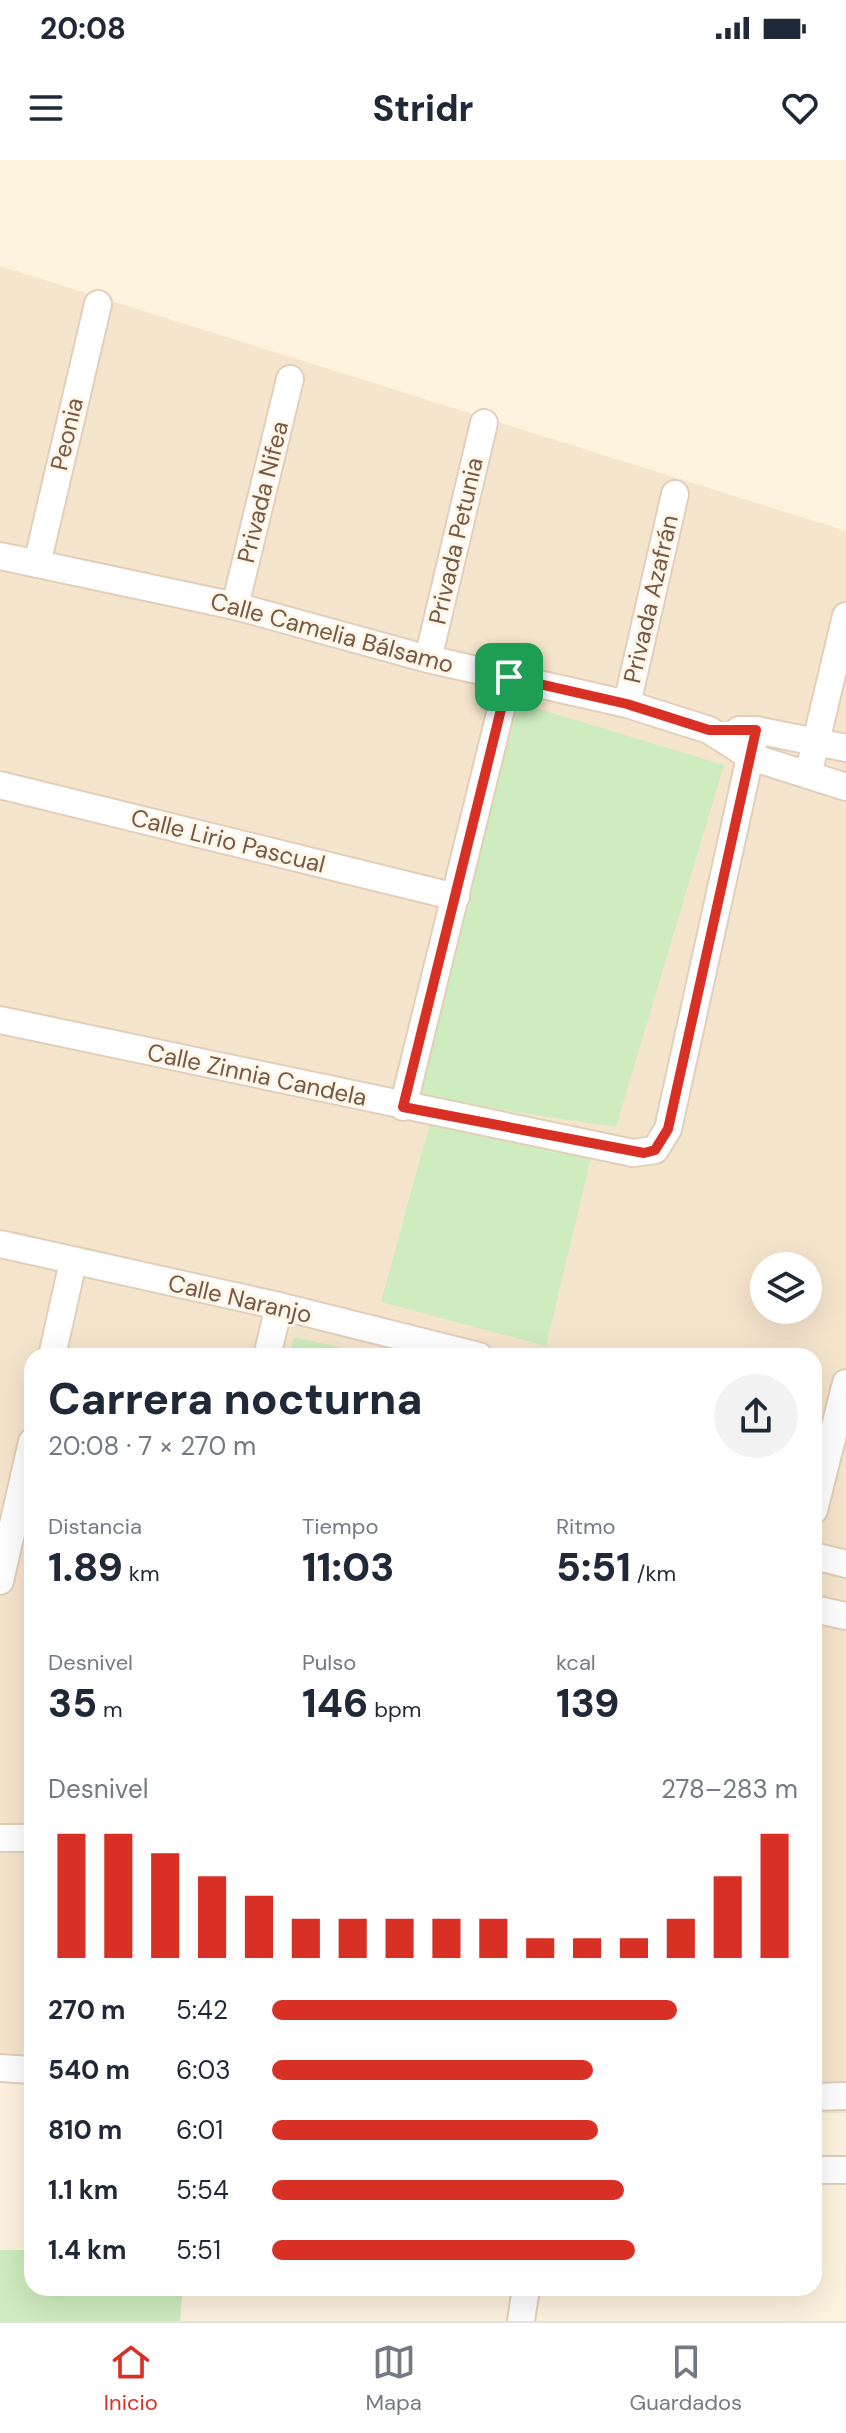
<!DOCTYPE html>
<html lang="es">
<meta charset="utf-8">
<style>
:root{--surface:#fff;--page:#f2f2f3;--text:#1f2937;--muted:#747a83;--line:#e0e1e3;--accent:#d93025}
body{margin:0;font-family:"DM Sans",sans-serif;background:var(--page);color:var(--text);height:100vh;display:flex;flex-direction:column;font-size:30px;white-space:nowrap}
*{box-sizing:border-box;margin:0}
p{font-size:26px;color:var(--muted)}
.icon{flex:none;width:44px;height:44px;fill:none;stroke:currentColor;stroke-width:2;stroke-linecap:round;stroke-linejoin:round}
.map{position:relative;flex:1;overflow:hidden}
.panel{position:absolute;left:24px;top:1188px;width:798px;height:948px;display:flex;flex-direction:column;background:var(--surface);border-radius:24px;box-shadow:0 8px 32px #0002}
.panel>*{flex:none}
.tools{position:absolute;left:750px;top:1092px;display:grid;gap:16px}
.tools a{display:grid;place-items:center;width:72px;height:72px;border-radius:50%;background:var(--surface);box-shadow:0 8px 32px #0002;font-size:40px}
.pin{position:absolute;display:grid;place-items:center;width:68px;height:68px;color:#fff;margin:-34px;border-radius:16px;box-shadow:0 4px 12px #0006}
.round{display:grid;place-items:center;flex:none;width:84px;height:84px;border-radius:42px;background:var(--page)}
.headline{display:flex;align-items:center;justify-content:space-between;height:136px;padding:0 24px}
h1{font-size:44px;font-weight:800;line-height:60px}
.figures{display:grid;grid-template-columns:repeat(3,1fr);gap:12px;height:136px;padding:8px 24px}
.figures div{display:grid;align-content:center}
.figures b{font-size:40px;font-weight:800}
.figures small{font-size:22px;font-weight:400}
.figures p{font-size:22px}
.chart{height:224px;padding:16px 24px}
.chart p{display:flex;justify-content:space-between}
.chart svg{width:100%;height:144px;margin-top:8px;stroke:var(--accent);stroke-width:6}
ul{padding:0 24px;list-style:none;font-size:26px}
li{display:grid;grid-template-columns:128px 96px 1fr;align-items:center;height:60px}
li i{height:20px;border-radius:10px;background:var(--accent)}
.status{display:flex;justify-content:space-between;align-items:center;height:56px;padding:0 40px;background:var(--surface);direction:ltr}
.status svg{height:22px;fill:currentColor}
header{display:flex;justify-content:space-between;align-items:center;height:104px;padding:0 24px;background:var(--surface);font-size:36px;font-weight:800}
.dock{display:flex;justify-content:space-around;align-items:center;height:112px;border-top:2px solid var(--line);background:var(--surface);font-size:22px;color:var(--muted)}
.dock a{display:grid;justify-items:center;gap:4px}
.dock .active{color:var(--accent)}
.map>svg:first-child{display:block}
.residential{fill:#f6e5cd;fill-rule:evenodd}
.green{fill:#ceecbd}
.lines{fill:none;stroke-linecap:round;stroke-linejoin:round}
.street-casing{stroke:#e2cfbb;stroke-width:30}
.street{stroke:#fff;stroke-width:26}
.route-casing{stroke:#fff;stroke-width:16}
.route{stroke:#d93025;stroke-width:10}
.labels{text-anchor:middle;stroke-width:6;stroke-linejoin:round;paint-order:stroke}
.street-label{font-size:24px;fill:#765845;stroke:#fff6e7}
</style>
<div class="status"><b>20:08</b><svg viewBox="0 0 49 12"><path d="M0 12V9h3v3zM5 12V6h3v6zM10 12V3h3v9zM15 12V0h3v12zM26 1h20v11H26zM47 4h2v5h-2z"/></svg></div>
<header><svg class="icon" aria-label="menu" viewBox="0 0 24 24"><path d="M4 6h16M4 12h16M4 18h16"/></svg>Stridr<svg class="icon" aria-label="heart" viewBox="0 0 24 24"><path d="M12 20l-8-8c-3-5 5-10 8-4 3-6 11-1 8 4z"/></svg></header>
<div class="map">
<svg width="846" height="2161" viewBox="0 0 846 2161">
<rect width="100%" height="100%" fill="#fef3df"/>
<path class="residential" d="M0,106L846,371V1953H814V1196H32V1908L0,1906ZM764,1106H808V1150H764Z"/>
<path class="green" d="M519,543L724,605L616,967L413,937Z
M431,959L591,998L546,1186L381,1142Z
M294,1177L378,1196H289Z
M0,2090H32V2128H183L180,2161H0Z"/>
<g class="lines">
<g class="street-casing">
<path id="street" d="M0,396L235,446L428,499L627,544L709,570L751,597L846,627
M37,404L98,144
M235,446L290,219
M428,499L484,263
M627,544L675,334
M739,570H756L846,588
M808,615L846,456
M0,625L456,737
M0,860L633,993L655,990L668,969L756,570
M403,947L509,517
M0,1084L279,1146L479,1196
M52,1196L73,1102
M267,1196L279,1146
M814,1350L846,1223
M814,1396L846,1404
M0,1421L32,1282
M814,1449L846,1456
M0,1678H32
M0,1908L32,1910
M814,1937L846,1936
M814,2010H846
M521,2161L526,2128"/>
</g>
<use href="#street" class="street"/>
</g>
<g class="lines">
<g class="route-casing">
<path id="route" d="M509,517L627,544L709,570H756L668,969L655,990L644,993L403,947Z"/>
</g>
<use href="#route" class="route"/>
</g>
<g class="labels">
<g class="street-label">
<text transform="translate(67 274) rotate(-77)" y="8">Peonia</text>
<text transform="translate(263 332) rotate(-76)" y="8">Privada Nifea</text>
<text transform="translate(456 381) rotate(-77)" y="8">Privada Petunia</text>
<text transform="translate(651 439) rotate(-77)" y="8">Privada Azafrán</text>
<text transform="translate(332 473) rotate(15)" y="8">Calle Camelia Bálsamo</text>
<text transform="translate(228 681) rotate(14)" y="8">Calle Lirio Pascual</text>
<text transform="translate(257 915) rotate(12)" y="8">Calle Zinnia Candela</text>
<text transform="translate(240 1139) rotate(13)" y="8">Calle Naranjo</text>
</g>
</g>
</svg>
<div class="tools">
<a><svg class="icon" aria-label="layers" viewBox="0 0 24 24"><path d="M12 4l9 5-9 5-9-5zM3 14l9 5 9-5"/></svg></a>
</div>
<div class="pin" style="left:509px;top:517px;background:#1e9e55"><svg class="icon" aria-label="arrive" viewBox="0 0 24 24"><path d="M6 21V4h12l-3 4 3 4H6"/></svg></div>
<section class="panel">
<div class="headline"><div><h1>Carrera nocturna</h1><p>20:08 · 7 × 270 m</p></div><a class="round"><svg class="icon" aria-label="share" viewBox="0 0 24 24"><path d="M12 15V3M7 8l5-5 5 5M5 13v7h14v-7"/></svg></a></div>
<div class="figures">
<div><p>Distancia</p><b>1.89<small> km</small></b></div>
<div><p>Tiempo</p><b>11:03</b></div>
<div><p>Ritmo</p><b>5:51<small> /km</small></b></div>
</div>
<div class="figures">
<div><p>Desnivel</p><b>35<small> m</small></b></div>
<div><p>Pulso</p><b>146<small> bpm</small></b></div>
<div><p>kcal</p><b>139</b></div>
</div>
<div class="chart"><p><span>Desnivel</span>278–283 m</p>
<svg viewBox="0 0 160 44" preserveAspectRatio="none"><path d="M5 44V6M15 44V6M25 44V12M35 44V19M45 44V25M55 44V32M65 44V32M75 44V32M85 44V32M95 44V32M105 44V38M115 44V38M125 44V38M135 44V32M145 44V19M155 44V6"/></svg>
</div>
<ul>
<li><b>270 m</b>5:42<i style="width:77%"></i></li>
<li><b>540 m</b>6:03<i style="width:61%"></i></li>
<li><b>810 m</b>6:01<i style="width:62%"></i></li>
<li><b>1.1 km</b>5:54<i style="width:67%"></i></li>
<li><b>1.4 km</b>5:51<i style="width:69%"></i></li>
</ul>
</section>
</div>
<nav class="dock">
<a class="active"><svg class="icon" aria-label="home" viewBox="0 0 24 24"><path d="M3 11l9-7 9 7M6 9v11h12V9"/></svg>Inicio</a>
<a><svg class="icon" aria-label="map" viewBox="0 0 24 24"><path d="M3 6l6-2 6 2 6-2v14l-6 2-6-2-6 2zM9 4v14M15 6v14"/></svg>Mapa</a>
<a><svg class="icon" aria-label="saved" viewBox="0 0 24 24"><path d="M7 4h10v16l-5-4-5 4z"/></svg>Guardados</a>
</nav>
